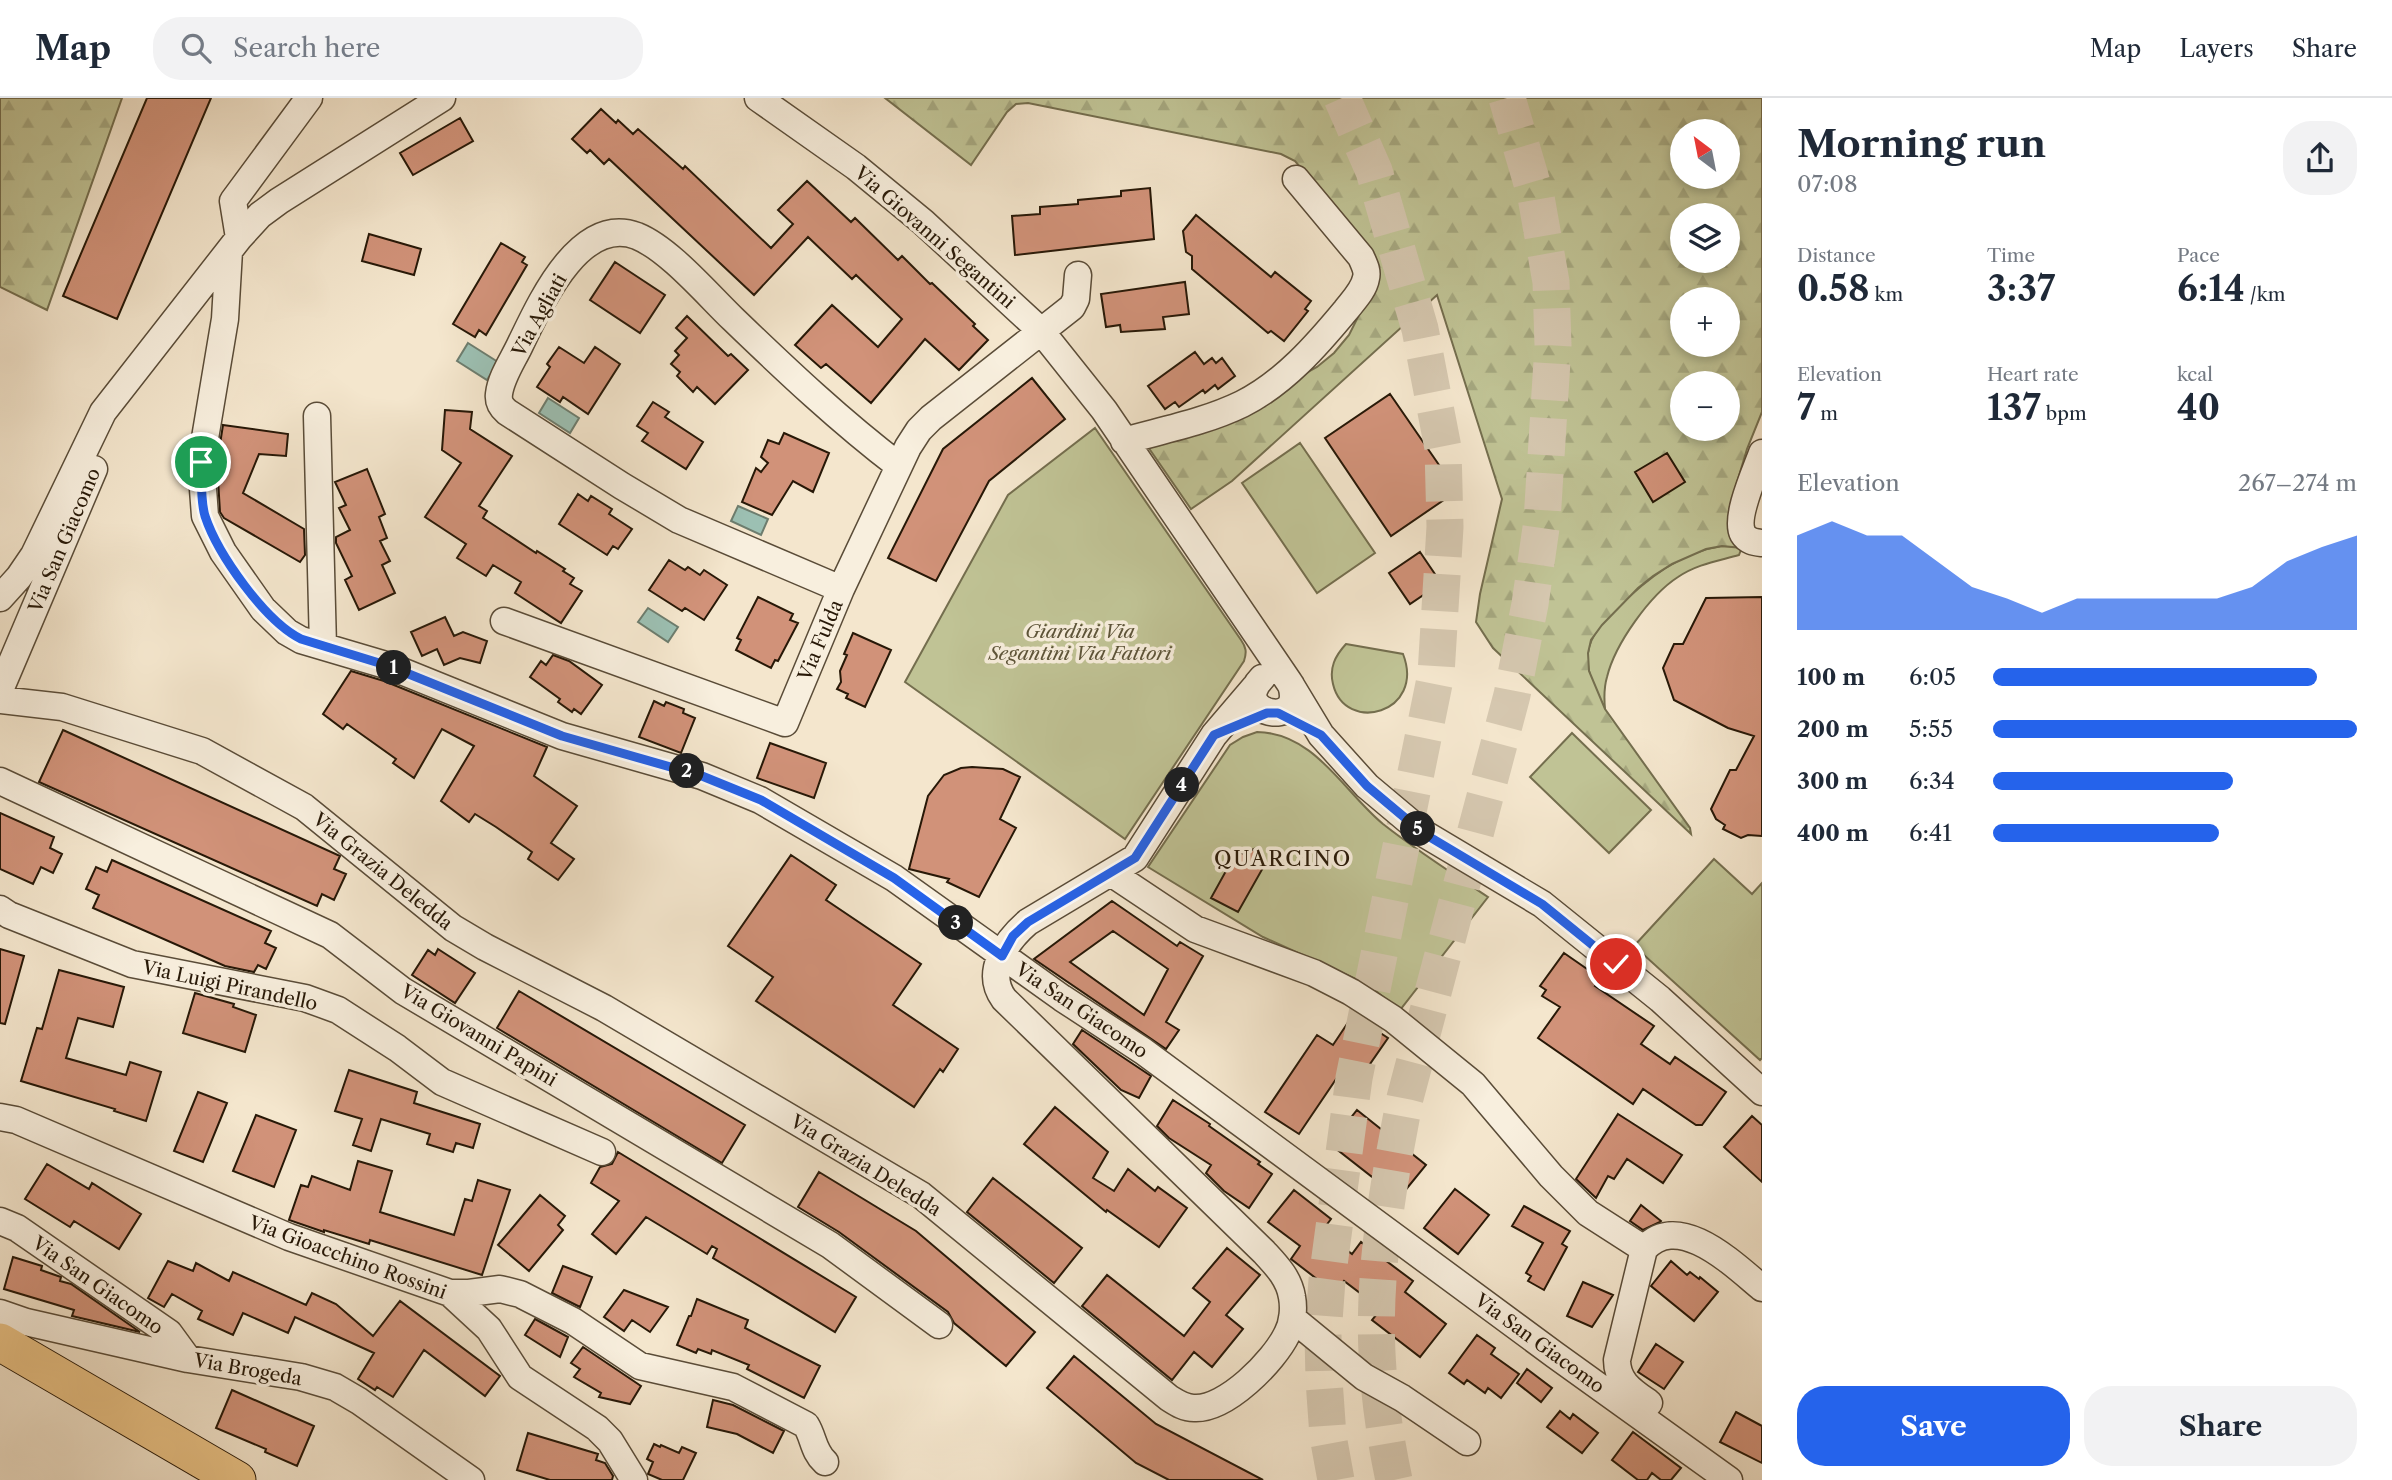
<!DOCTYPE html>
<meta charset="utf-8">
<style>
:root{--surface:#fff;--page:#f2f2f3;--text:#1f2937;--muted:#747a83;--line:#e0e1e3;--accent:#2563eb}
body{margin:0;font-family:"Libre Caslon Text",serif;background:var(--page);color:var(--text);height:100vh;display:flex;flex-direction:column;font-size:26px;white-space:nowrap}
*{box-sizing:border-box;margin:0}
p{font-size:23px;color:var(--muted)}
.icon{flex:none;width:38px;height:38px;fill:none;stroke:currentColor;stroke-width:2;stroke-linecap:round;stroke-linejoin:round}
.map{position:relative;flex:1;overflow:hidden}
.sheet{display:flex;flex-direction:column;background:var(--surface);width:630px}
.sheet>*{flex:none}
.needle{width:46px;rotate:328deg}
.controls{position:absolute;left:1670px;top:21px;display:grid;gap:14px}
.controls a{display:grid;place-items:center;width:70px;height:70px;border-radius:50%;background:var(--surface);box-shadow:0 4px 10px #0003;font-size:35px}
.pin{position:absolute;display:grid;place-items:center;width:60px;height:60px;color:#fff;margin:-30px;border:4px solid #fff;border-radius:50%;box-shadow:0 2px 7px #0007}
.km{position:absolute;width:35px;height:35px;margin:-18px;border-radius:50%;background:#222;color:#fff;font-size:19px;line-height:35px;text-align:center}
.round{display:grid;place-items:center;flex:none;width:74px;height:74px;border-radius:28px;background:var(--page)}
.summary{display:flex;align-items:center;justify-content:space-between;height:119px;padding:0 35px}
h1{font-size:38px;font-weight:800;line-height:52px}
.figures{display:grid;grid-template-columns:repeat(3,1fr);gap:10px;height:119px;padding:7px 35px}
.figures div{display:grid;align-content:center}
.figures b{font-size:35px;font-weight:800}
.figures small{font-size:19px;font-weight:400}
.figures p{font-size:19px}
.chart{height:196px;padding:14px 35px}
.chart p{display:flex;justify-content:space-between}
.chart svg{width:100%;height:126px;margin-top:7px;fill:var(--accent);opacity:.7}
.action{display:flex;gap:14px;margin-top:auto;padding:14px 35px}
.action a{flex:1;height:80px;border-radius:28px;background:var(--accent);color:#fff;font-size:28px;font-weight:800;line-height:80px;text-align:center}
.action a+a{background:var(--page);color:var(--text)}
ul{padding:0 35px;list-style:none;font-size:23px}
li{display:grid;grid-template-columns:112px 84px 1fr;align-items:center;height:52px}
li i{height:18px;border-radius:9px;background:var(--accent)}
header{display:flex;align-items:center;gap:42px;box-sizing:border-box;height:98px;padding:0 35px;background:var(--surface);border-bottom:2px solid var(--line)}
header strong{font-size:33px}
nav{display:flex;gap:38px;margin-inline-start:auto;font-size:24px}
.search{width:490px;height:63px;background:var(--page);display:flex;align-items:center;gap:18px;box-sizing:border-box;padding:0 24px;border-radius:28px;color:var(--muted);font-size:26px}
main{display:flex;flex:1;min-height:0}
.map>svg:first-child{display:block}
.green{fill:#c0c395;stroke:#746e4e;stroke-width:2}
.forest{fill:url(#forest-firs);stroke:#746e4e;stroke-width:2;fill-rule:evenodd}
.water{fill:#9cc0b3;stroke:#6d7d6e;stroke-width:2}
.building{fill:#d19279;stroke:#271807;stroke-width:2;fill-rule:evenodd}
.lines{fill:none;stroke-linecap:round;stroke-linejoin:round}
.highway-tunnel{stroke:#d5c7af;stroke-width:37;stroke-dasharray:37 18;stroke-linecap:butt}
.minor-casing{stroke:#5a4c38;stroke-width:29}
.highway-casing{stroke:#271807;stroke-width:39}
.minor{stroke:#f8efde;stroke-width:26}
.highway{stroke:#eac386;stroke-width:37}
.route-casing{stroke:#fff;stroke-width:14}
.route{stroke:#2563eb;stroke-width:9}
.labels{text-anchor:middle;stroke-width:7;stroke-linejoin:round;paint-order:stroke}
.street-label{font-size:19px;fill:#271807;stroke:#f8efde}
.park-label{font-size:19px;font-style:italic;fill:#5d5439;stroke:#f8efde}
.neighbourhood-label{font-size:21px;letter-spacing:2px;fill:#271807;stroke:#f8efde}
</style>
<header>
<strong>Map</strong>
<div class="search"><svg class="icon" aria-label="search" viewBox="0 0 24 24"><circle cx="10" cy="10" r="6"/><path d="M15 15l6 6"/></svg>Search here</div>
<nav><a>Map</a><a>Layers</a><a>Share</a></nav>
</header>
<main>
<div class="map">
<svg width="1762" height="1382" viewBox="0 0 1762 1382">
<defs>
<pattern id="forest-firs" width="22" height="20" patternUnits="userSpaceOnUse" patternTransform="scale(1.75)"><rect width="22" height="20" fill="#c0c395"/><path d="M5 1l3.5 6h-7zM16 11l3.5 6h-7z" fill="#a5a77f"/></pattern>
</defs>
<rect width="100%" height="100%" fill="#f4e6cd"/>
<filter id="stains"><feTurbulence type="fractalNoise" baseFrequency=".00286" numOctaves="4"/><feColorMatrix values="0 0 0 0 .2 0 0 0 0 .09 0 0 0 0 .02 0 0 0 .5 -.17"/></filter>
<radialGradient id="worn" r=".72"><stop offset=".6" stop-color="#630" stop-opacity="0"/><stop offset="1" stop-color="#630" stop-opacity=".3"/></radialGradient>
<path class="green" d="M1095,330L1241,542C1246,549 1247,554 1244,563L1125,741L905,584L1008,397Z
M1300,345L1375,455L1317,495L1242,385Z
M1722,448L1742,449L1739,457C1718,463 1697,466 1678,479C1650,497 1615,546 1607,579C1604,589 1604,600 1605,611C1597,594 1585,575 1588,555C1590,537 1605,522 1617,510C1647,481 1680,454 1722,448Z
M1346,546L1403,556C1426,615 1345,637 1333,586C1329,570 1335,558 1346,546Z
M1257,634C1315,635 1343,693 1383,726C1416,752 1453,776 1488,799L1400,912L1367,886L1263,839L1148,769L1230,647L1243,639Z
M1572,635L1651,712L1609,755L1530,679Z
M1714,761L1752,796L1762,785V960L1760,962L1634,848Z"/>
<path class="forest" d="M0,0H122L47,212L0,189Z
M885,0H1762V314L1747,351L1730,408L1729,417L1743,450L1722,448L1706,451L1672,466L1653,478L1638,490L1602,527L1591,542L1588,555L1589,573L1605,611L1690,730L1691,736L1493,550L1476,524L1480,496L1502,401L1437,197L1232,383L1191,411L1146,346L1297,280L1317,269L1334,255L1349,237L1368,199L1350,127L1295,63L1281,56L1028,5L1016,6L1007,14L971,67ZM1682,33H1727V79H1682ZM1682,117H1727V163H1682ZM1682,201H1727V247H1682ZM1682,285H1727V331H1682Z"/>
<path class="water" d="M468,245L498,264L487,282L457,263Z
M548,300L579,320L570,335L539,315Z
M738,408L768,421L761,437L731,423Z
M648,510L678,529L668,544L638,524Z"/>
<path class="building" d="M147,0H211L117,221L63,198Z
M601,11L616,25L618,22L633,36L638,31L683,71L685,68L771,150L793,126L778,112L807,83L851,124L855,120L898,162L902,158L930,186L932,185L975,226L973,228L988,242L959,272L925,241L871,305L826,266L821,270L795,247L832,207L878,249L902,221L856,177L852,181L808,139L754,197L609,61L604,66L590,52L587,55L572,41Z
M460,20L473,43L413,77L400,55Z
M1150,90L1154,141L1015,157L1012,118L1040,116V109L1078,106V102L1121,98V93Z
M1196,117L1271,179L1275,174L1311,203L1305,211L1308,213L1284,243L1271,233L1268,235L1192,171V158L1186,154L1183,133Z
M369,136L421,151L414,177L362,163Z
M501,145L525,159L522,164L527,167L486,237L479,232L475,239L453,226Z
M615,164L665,197L640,235L590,202Z
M1185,184L1189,216L1163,219L1165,231L1121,234L1120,227L1106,229L1101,196Z
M687,218L728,258L731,256L748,272L715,306L697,289L693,294L677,278L680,274L671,266L679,257L675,253L687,240L676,230Z
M559,249L584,265L595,249L620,266L588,316L563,299L560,304L537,289L550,269L547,266Z
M1195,254L1204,266L1212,260L1216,265L1222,260L1235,278L1218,291L1215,287L1205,295L1203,292L1179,309L1175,304L1165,311L1148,288Z
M1032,280L1065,321L989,383L936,483L888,460L943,351Z
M1390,296L1457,393L1391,438L1325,340Z
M653,304L669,314L665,319L703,344L686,371L642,343L648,335L637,328Z
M445,312L472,314L470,331L512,358L479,408L487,413L483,420L536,455L537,453L565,471L563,473L574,480L570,486L582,493L561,525L515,495L521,484L493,467L486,478L457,460L466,446L425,419L461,365L442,352Z
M223,327L288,336L286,358L259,356L243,395L304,431L305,457L300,464L224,420L220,414L217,365Z
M784,335L829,355L813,394L793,383L772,417L742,404L756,370L761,374L768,365L761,359L768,342L779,346Z
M1667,355L1685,384L1653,404L1635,374Z
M367,371L385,416L379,419L387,440L380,443L390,463L382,467L395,495L359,512L345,482L352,478L336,445V439L350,432L339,410L346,407L335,384Z
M578,396L588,403L591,398L612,411L609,416L632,431L618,451L613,448L607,457L559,426Z
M1420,454L1441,485L1410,506L1389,475Z
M669,462L685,472L688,469L700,477L704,472L727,487L704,522L685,510L682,513L649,492Z
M758,499L793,516L790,522L798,525L778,563L775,562L771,570L736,552L741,542L737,540Z
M1762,499V738L1748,737L1741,740L1723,731L1725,727L1716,721L1711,711L1730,672H1736L1754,638L1728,630L1674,602L1663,570L1674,546H1683L1706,500Z
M445,519L454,538L463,534L487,543L480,565L460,560L444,567L437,551L422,558L411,534Z
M853,535L891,552L865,609L846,600L848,596L837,591L841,584L840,573L847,557L844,556Z
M553,557L569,563L602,587L581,616L574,611L572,614L558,604L560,601L530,579L541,563L546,567Z
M351,573L384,583L547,649L534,678L577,708L551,745L574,761L558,782L528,761L532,754L496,729L475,716L469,724L441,703L474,648L442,631L414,680L393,665L396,661L347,626L343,631L323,616Z
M654,603L664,608L666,604L684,611L683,615L695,620L681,655L639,639Z
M63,632L340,758L334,771L346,776L334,802L322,796L317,808L39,684Z
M770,645L826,665L814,700L757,680Z
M972,669L1003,671L1020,679L1000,721L1016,730L979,799L947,784L949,781L909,771L928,698L944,677L961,670Z
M0,715L54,739L50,750L62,756L53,775L41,769L33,786L0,771Z
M1254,751L1258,765L1264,768L1238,814L1211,800L1237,753L1243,756Z
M791,757L836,787L826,802L921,866L893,907L958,951L943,974L940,971L914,1009L756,903L773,879L728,848Z
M112,762L271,833L265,845L276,850L266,871L258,867L254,874L225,868L93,810L99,797L86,791L96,769L107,774Z
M1112,803L1177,848L1180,844L1203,858L1166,924L1179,932L1166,951L1034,861ZM1113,833L1168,871L1144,917L1070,864Z
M0,851L24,858L5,926L0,925Z
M438,851L475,875L455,905L412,877L428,852L435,857Z
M1564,855L1600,880L1595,888L1654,928L1641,946L1670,966L1675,959L1726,994L1702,1027H1696L1643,991L1633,1006L1538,940L1560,909L1542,898L1546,892L1540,888Z
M59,872L124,889L113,929L78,920L66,960L126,977L130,964L161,974L146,1023L114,1013L115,1011L21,983L37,930L42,931Z
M519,893L745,1027L722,1065L497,930Z
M195,895L234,906L233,909L256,917L245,954L183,935Z
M1353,917L1388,940L1363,976L1347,965L1299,1036L1265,1014L1317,937L1333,947Z
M1082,932L1151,978L1139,1000L1121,992L1073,946Z
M349,972L417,994L414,1005L480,1026L473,1050L456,1045L453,1054L427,1046L430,1036L381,1021L371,1053L353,1047L362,1021L335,1013Z
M198,994L227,1005L203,1064L174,1053Z
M1173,1002L1210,1026L1209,1028L1260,1064L1258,1066L1272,1076L1249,1110L1224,1093L1206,1075L1211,1067L1169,1040L1157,1028Z
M1055,1009L1108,1054L1093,1080L1114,1093L1128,1071L1155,1093L1158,1089L1187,1110L1159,1149L1107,1112L1106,1114L1024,1046Z
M1357,1012L1426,1067L1399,1100L1330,1046Z
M1618,1016L1682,1057L1663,1085L1627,1061L1614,1081L1608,1078L1596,1100L1576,1081Z
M256,1017L296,1032L274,1089L233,1073Z
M1752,1018L1762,1027V1084L1724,1049Z
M618,1054L856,1199L835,1234L713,1160L717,1151L712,1148L707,1156L646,1119L616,1156L592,1136L619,1103L591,1085L600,1069L612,1066Z
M358,1063L392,1073L380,1114L454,1137L465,1101L472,1103L478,1082L510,1092L482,1177L370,1142L369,1146L324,1132V1134L289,1122L301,1087L308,1089L312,1078L350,1092Z
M47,1066L89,1091L92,1085L141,1116L119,1151L74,1123L70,1129L25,1101Z
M819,1074L916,1133L1035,1234L1006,1268L954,1225L948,1214L839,1134L798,1109Z
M993,1080L1082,1150L1054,1185L967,1114Z
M1455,1091L1489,1117L1458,1156L1424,1130Z
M1294,1092L1331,1121L1322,1133L1352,1156L1361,1144L1413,1183L1405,1194L1446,1226L1420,1259L1372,1222L1381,1211L1344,1183L1335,1195L1291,1161L1300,1148L1268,1124Z
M540,1097L565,1118L558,1127L563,1132L529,1173L498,1147Z
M1641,1107L1661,1123L1660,1124L1643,1132L1630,1123Z
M1524,1108L1570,1133L1562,1146L1567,1149L1544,1192L1528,1183L1531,1178L1526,1175L1543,1145L1512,1128Z
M1227,1150L1260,1177L1226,1217L1243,1231L1212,1269L1194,1254L1172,1282L1082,1208L1107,1177L1184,1238L1210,1204L1193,1190Z
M13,1159L42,1168L41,1172L58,1178L61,1179L60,1183L71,1186L140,1234L72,1218L74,1212L4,1191Z
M168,1163L193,1173L196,1165L229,1183L233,1174L306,1207L312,1195L336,1206L373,1238L400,1203L500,1278L485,1298L424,1252L393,1299L377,1289L375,1292L358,1281L374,1255L295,1219L288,1235L243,1215L233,1237L198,1221L202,1213L172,1196L164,1209L148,1200Z
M1671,1163L1687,1177L1690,1174L1699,1181L1700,1179L1718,1194L1694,1223L1651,1188Z
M563,1168L592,1179L580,1209L552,1195Z
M1583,1184L1613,1197L1592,1229L1567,1218Z
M624,1192L668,1209L650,1234L632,1222L624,1233L604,1219Z
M697,1201L748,1222L745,1230L820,1268L804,1300L747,1271L749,1267L712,1252L711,1256L698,1251L696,1255L677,1247L689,1218H691Z
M535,1221L568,1239L560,1259L525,1237Z
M1477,1237L1495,1250L1491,1256L1519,1276L1501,1300L1488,1290L1485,1295L1467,1282L1464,1286L1449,1275Z
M1656,1246L1683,1264L1664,1291L1638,1274Z
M583,1249L641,1288L630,1306L599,1299L601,1295L574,1279L580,1271L571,1265Z
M1074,1258L1156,1326L1263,1382H1169L1136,1365L1047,1290Z
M1527,1271L1552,1290L1541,1304L1517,1285Z
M232,1292L314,1328L297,1368L265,1354L266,1351L216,1330Z
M713,1302L733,1307L784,1333L773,1355L737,1336L707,1329Z
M1560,1313L1570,1321L1573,1316L1598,1335L1582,1355L1547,1329Z
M1736,1314L1762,1328V1365L1720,1344Z
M1633,1334L1681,1370L1671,1382H1661L1652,1375L1647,1382H1638L1612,1362Z
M528,1335L598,1356L596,1362L605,1365L613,1378L612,1382H550L517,1372Z
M654,1346L660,1349L661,1347L679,1355L682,1349L696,1355L683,1382H662L648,1376L653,1364L647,1361Z"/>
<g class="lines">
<path class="highway-tunnel" d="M1336,1382L1328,1338L1324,1282L1323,1237L1327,1182L1354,980L1436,576L1445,429L1443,350L1420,231L1374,73L1342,0
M1394,1382C1385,1340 1379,1297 1377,1255C1373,1169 1389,1083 1405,1000L1512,597L1530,506L1542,423L1553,247L1551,184L1536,99L1507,0"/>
<g class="minor-casing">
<path id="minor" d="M758,0L856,69L923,124L1041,233L1104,312L1289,584L1321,637L1367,688L1423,735L1542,806L1660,901L1762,994
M239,140L233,103L309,0
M229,153L225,221L201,364L205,418L223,454L263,511L287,534L301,542L389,568L562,638L702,678L760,702L894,780L1062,900L1143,953L1555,1257L1729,1382
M317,318L323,548
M1124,343C1163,332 1205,324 1242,306C1284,285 1317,247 1346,212C1353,203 1364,192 1366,180C1368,173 1364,166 1361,159L1296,81
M1762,355C1756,372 1734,420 1743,436C1747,443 1754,444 1762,445
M841,491L679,422L622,388L507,314C501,309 498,304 499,296C501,279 513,262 520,247C539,208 579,116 637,138C669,151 707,196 733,221C787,273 840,323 899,368
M0,500L19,479L34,457L103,314L239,140L260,117L279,103L442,0
M504,523L785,625L841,491L908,349L919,332L931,320L1072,209L1076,201L1078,177
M1262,580C1228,615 1306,633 1291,587
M0,592L94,371
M0,602L62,609L202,653L304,709L453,830L485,849L604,910L921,1097L1169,1300C1177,1305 1184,1310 1194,1310C1226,1312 1274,1263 1287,1236C1293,1225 1294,1210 1292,1199C1289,1180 1276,1167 1264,1154L1004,901C984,874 1006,843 1028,824L1135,760L1214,637L1255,589
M0,683L330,837L403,893L830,1147L939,1227
M1111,775L1195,831L1314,875L1351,894L1393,921L1473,986L1551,1078L1588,1115L1644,1151
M0,811L9,817L132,866L305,900L338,912L397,950L442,984L602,1054
M0,1019L16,1022L289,1139L450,1195L489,1231L520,1279L597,1330L610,1343L634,1382
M0,1123L17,1130L169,1235L188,1261
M450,1195H469L500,1191L520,1196L573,1223L640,1268L733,1289L806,1327C814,1340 813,1353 825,1364
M0,1215L26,1224L188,1261L301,1279L335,1289L359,1303L471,1382
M1292,1220L1364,1279L1402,1300L1467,1344
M1649,1305C1632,1293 1617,1284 1617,1262L1644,1151C1679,1112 1734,1167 1762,1190"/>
</g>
<g class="highway-casing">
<path id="highway" d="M0,1244L237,1382"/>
</g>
<use href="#minor" class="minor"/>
<use href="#highway" class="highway"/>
</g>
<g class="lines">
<g class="route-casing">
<path id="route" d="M201,364C202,381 200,401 205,418C218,457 265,523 301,541L389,568L562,638L702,678L761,702L894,780L1002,858L1013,838L1028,824L1135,760L1214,637L1267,615H1278L1321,637L1367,688L1423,735L1542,806L1616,866"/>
</g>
<use href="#route" class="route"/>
</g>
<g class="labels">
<g class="street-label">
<text transform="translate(935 139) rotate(41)" y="7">Via Giovanni Segantini</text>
<text transform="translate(539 217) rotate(-61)" y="7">Via Agliati</text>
<text transform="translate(64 442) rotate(-67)" y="7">Via San Giacomo</text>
<text transform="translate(820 542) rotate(-67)" y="7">Via Fulda</text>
<text transform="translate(383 773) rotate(39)" y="7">Via Grazia Deledda</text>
<text transform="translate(230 887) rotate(12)" y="7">Via Luigi Pirandello</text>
<text transform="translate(1082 912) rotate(34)" y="7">Via San Giacomo</text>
<text transform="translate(479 937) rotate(31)" y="7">Via Giovanni Papini</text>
<text transform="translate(866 1067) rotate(32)" y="7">Via Grazia Deledda</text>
<text transform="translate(348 1159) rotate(20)" y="7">Via Gioacchino Rossini</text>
<text transform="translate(98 1187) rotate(35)" y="7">Via San Giacomo</text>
<text transform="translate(1540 1245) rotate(36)" y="7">Via San Giacomo</text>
<text transform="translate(248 1271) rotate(10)" y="7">Via Brogeda</text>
</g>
<g class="park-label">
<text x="1080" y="540">Giardini Via<tspan x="1080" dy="22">Segantini Via Fattori</tspan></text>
</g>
<g class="neighbourhood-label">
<text x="1283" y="768">QUARCINO</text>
</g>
</g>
<rect width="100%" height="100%" filter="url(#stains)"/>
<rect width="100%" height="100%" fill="url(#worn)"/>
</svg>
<div class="controls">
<a><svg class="needle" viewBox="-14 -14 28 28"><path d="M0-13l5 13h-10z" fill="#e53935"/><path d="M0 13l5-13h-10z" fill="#747a83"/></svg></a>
<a><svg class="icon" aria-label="layers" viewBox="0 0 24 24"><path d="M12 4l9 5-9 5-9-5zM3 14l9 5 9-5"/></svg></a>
<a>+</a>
<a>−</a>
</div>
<div class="pin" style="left:201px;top:364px;background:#1e9e55"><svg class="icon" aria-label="arrive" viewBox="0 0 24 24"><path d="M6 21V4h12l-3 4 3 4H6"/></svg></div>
<div class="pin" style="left:1616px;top:866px;background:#d93025"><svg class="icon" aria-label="check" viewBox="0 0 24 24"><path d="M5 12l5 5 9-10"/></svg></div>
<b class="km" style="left:394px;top:570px">1</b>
<b class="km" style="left:687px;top:673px">2</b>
<b class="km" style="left:956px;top:825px">3</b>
<b class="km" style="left:1182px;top:687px">4</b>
<b class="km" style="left:1418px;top:731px">5</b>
</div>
<section class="sheet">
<div class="summary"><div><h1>Morning run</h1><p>07:08</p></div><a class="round"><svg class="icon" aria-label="share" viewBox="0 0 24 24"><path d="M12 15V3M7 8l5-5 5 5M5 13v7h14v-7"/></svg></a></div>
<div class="figures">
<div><p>Distance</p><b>0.58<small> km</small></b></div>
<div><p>Time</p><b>3:37</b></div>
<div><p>Pace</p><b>6:14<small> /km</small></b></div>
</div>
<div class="figures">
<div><p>Elevation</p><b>7<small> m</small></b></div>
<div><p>Heart rate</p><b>137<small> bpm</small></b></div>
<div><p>kcal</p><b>40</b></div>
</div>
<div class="chart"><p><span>Elevation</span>267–274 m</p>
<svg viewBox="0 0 160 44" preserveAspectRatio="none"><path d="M0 44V11L10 6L20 11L30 11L40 20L50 29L60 33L70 38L80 33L90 33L100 33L110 33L120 33L130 29L140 20L150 15L160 11V44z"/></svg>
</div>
<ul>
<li><b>100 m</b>6:05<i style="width:89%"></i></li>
<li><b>200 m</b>5:55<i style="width:100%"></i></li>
<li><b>300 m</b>6:34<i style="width:66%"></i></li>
<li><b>400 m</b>6:41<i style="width:62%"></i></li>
</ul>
<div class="action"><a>Save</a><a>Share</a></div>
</section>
</main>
